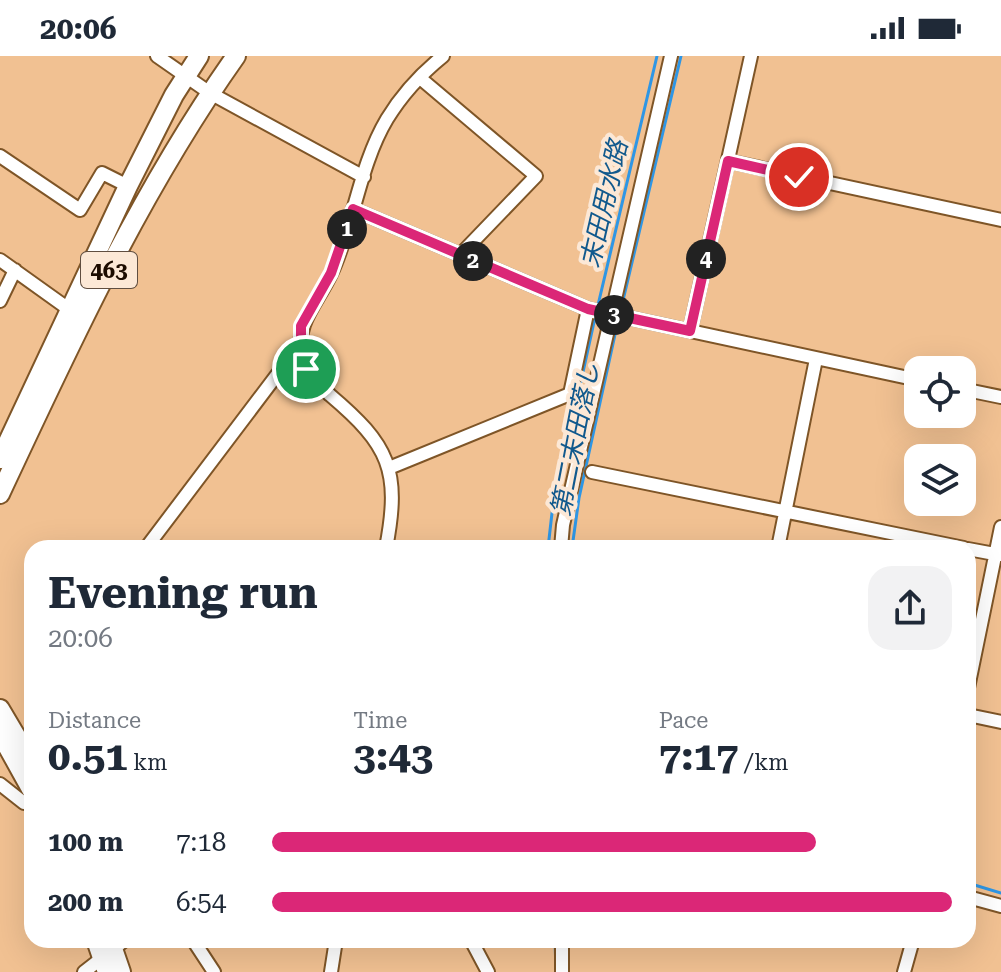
<!DOCTYPE html>
<meta charset="utf-8">
<style>
:root{--surface:#fff;--page:#f2f2f3;--text:#1f2937;--muted:#747a83;--accent:#db2777}
body{margin:0;font-family:"Roboto Serif","Noto Sans JP",serif;background:var(--page);color:var(--text);height:100vh;display:flex;flex-direction:column;font-size:30px;white-space:nowrap}
*{box-sizing:border-box;margin:0}
p{font-size:26px;color:var(--muted)}
.icon{flex:none;width:44px;height:44px;fill:none;stroke:currentColor;stroke-width:2;stroke-linecap:round;stroke-linejoin:round}
.map{position:relative;flex:1;overflow:hidden}
.drawer{position:absolute;left:24px;top:484px;width:952px;height:408px;display:flex;flex-direction:column;background:var(--surface);border-radius:24px;box-shadow:0 8px 32px #0002}
.drawer>*{flex:none}
.fabs{position:absolute;left:904px;top:300px;display:grid;gap:16px}
.fabs a{display:grid;place-items:center;width:72px;height:72px;border-radius:16px;background:var(--surface);box-shadow:0 8px 32px #0002;font-size:40px}
.pin{position:absolute;display:grid;place-items:center;width:68px;height:68px;color:#fff;margin:-34px;border:4px solid #fff;border-radius:50%;box-shadow:0 2px 8px #0007}
.km{position:absolute;width:40px;height:40px;margin:-20px;border-radius:50%;background:#222;color:#fff;font-size:22px;line-height:40px;text-align:center}
.round{display:grid;place-items:center;flex:none;width:84px;height:84px;border-radius:24px;background:var(--page)}
.head{display:flex;align-items:center;justify-content:space-between;height:136px;padding:0 24px}
h1{font-size:44px;font-weight:700;line-height:60px}
.metrics{display:grid;grid-template-columns:repeat(3,1fr);gap:12px;height:136px;padding:8px 24px}
.metrics div{display:grid;align-content:center}
.metrics b{font-size:40px;font-weight:700}
.metrics small{font-size:22px;font-weight:400}
.metrics p{font-size:22px}
ul{padding:0 24px;list-style:none;font-size:26px}
li{display:grid;grid-template-columns:128px 96px 1fr;align-items:center;height:60px}
li i{height:20px;border-radius:10px;background:var(--accent)}
.status{display:flex;justify-content:space-between;align-items:center;height:56px;padding:0 40px;background:var(--surface);direction:ltr}
.status svg{height:22px;fill:currentColor}
.map>svg:first-child{display:block}
.lines{fill:none;stroke-linecap:round;stroke-linejoin:round}
.stream{stroke:#2e96e5;stroke-width:3}
.minor-casing{stroke:#7e5527;stroke-width:16}
.highway-casing{stroke:#7e5527;stroke-width:22}
.minor{stroke:#fff;stroke-width:12}
.highway{stroke:#fff;stroke-width:18}
.route-casing{stroke:#fff;stroke-width:16}
.route{stroke:#db2777;stroke-width:10}
.labels{text-anchor:middle;stroke-width:8;stroke-linejoin:round;paint-order:stroke}
.shield{fill:#fce8d6;stroke:#604e40;stroke-width:2}
.shield-label{font-size:22px;font-weight:bold;fill:#1d0c00}
.water-label{font-size:26px;font-style:italic;fill:#11598d;stroke:#fce8d6}
</style>
<div class="status"><b>20:06</b><svg viewBox="0 0 49 12"><path d="M0 12V9h3v3zM5 12V6h3v6zM10 12V3h3v9zM15 12V0h3v12zM26 1h20v11H26zM47 4h2v5h-2z"/></svg></div>
<div class="map">
<svg width="1001" height="916" viewBox="0 0 1001 916">
<rect width="100%" height="100%" fill="#f1c192"/>
<g class="lines">
<path class="stream" d="M598,249L657,0
M620,257L681,0
M548,492L552,457L596,257
M572,492L579,442L618,265
M968,827L1001,837
M555,884L556,916"/>
<g class="minor-casing">
<path id="minor" d="M157,0L210,37L364,121
M420,22L536,120L460,199
M0,100L80,154L102,117L128,130
M728,105L1001,164
M353,153L588,253L918,324
M0,204L70,254
M0,245L15,214
M690,275L751,0
M962,333L1001,341
M389,412L570,338L588,253
M592,416L964,492
M146,492L301,287
M386,492C401,414 389,389 330,339C318,328 304,318 301,301C295,268 318,246 331,218C354,169 359,110 387,63C401,40 422,17 443,0
M561,492L563,469L671,0
M778,492L816,303
M968,493L1000,499
M968,632L1001,471
M968,659L1001,666
M0,728L24,747L32,744
M968,841L1001,850
M193,884L214,916
M471,884L488,916
M562,884V916
M84,916L125,884
M331,916L336,884
M904,916L913,884"/>
</g>
<g class="highway-casing">
<path id="highway" d="M0,403L128,130L174,39L199,0
M0,438C69,290 141,134 236,0
M0,653L32,707
M0,677L32,735
M96,884L107,916
M110,884L121,916"/>
</g>
<use href="#minor" class="minor"/>
<use href="#highway" class="highway"/>
</g>
<g class="lines">
<g class="route-casing">
<path id="route" d="M306,313L301,302V270L331,217L353,153L588,253L690,275L728,105L799,121"/>
</g>
<use href="#route" class="route"/>
</g>
<g class="labels">
<rect class="shield" x="81" y="196" width="56" height="36" rx="6"/>
<g class="shield-label">
<text x="109" y="222">463</text>
</g>
<g class="water-label">
<text transform="translate(604 148) rotate(-77)" y="9">末田用水路</text>
<text transform="translate(575 383) rotate(-79)" y="9">第二末田落し</text>
</g>
</g>
</svg>
<div class="fabs">
<a><svg class="icon" aria-label="locate" viewBox="0 0 24 24"><circle cx="12" cy="12" r="6"/><path d="M12 2v4M12 18v4M2 12h4M18 12h4"/></svg></a>
<a><svg class="icon" aria-label="layers" viewBox="0 0 24 24"><path d="M12 4l9 5-9 5-9-5zM3 14l9 5 9-5"/></svg></a>
</div>
<div class="pin" style="left:306px;top:313px;background:#1e9e55"><svg class="icon" aria-label="arrive" viewBox="0 0 24 24"><path d="M6 21V4h12l-3 4 3 4H6"/></svg></div>
<div class="pin" style="left:799px;top:121px;background:#d93025"><svg class="icon" aria-label="check" viewBox="0 0 24 24"><path d="M5 12l5 5 9-10"/></svg></div>
<b class="km" style="left:347px;top:173px">1</b>
<b class="km" style="left:473px;top:205px">2</b>
<b class="km" style="left:614px;top:259px">3</b>
<b class="km" style="left:706px;top:203px">4</b>
<section class="drawer">
<div class="head"><div><h1>Evening run</h1><p>20:06</p></div><a class="round"><svg class="icon" aria-label="share" viewBox="0 0 24 24"><path d="M12 15V3M7 8l5-5 5 5M5 13v7h14v-7"/></svg></a></div>
<div class="metrics">
<div><p>Distance</p><b>0.51<small> km</small></b></div>
<div><p>Time</p><b>3:43</b></div>
<div><p>Pace</p><b>7:17<small> /km</small></b></div>
</div>
<ul>
<li><b>100 m</b>7:18<i style="width:80%"></i></li>
<li><b>200 m</b>6:54<i style="width:100%"></i></li>
</ul>
</section>
</div>
